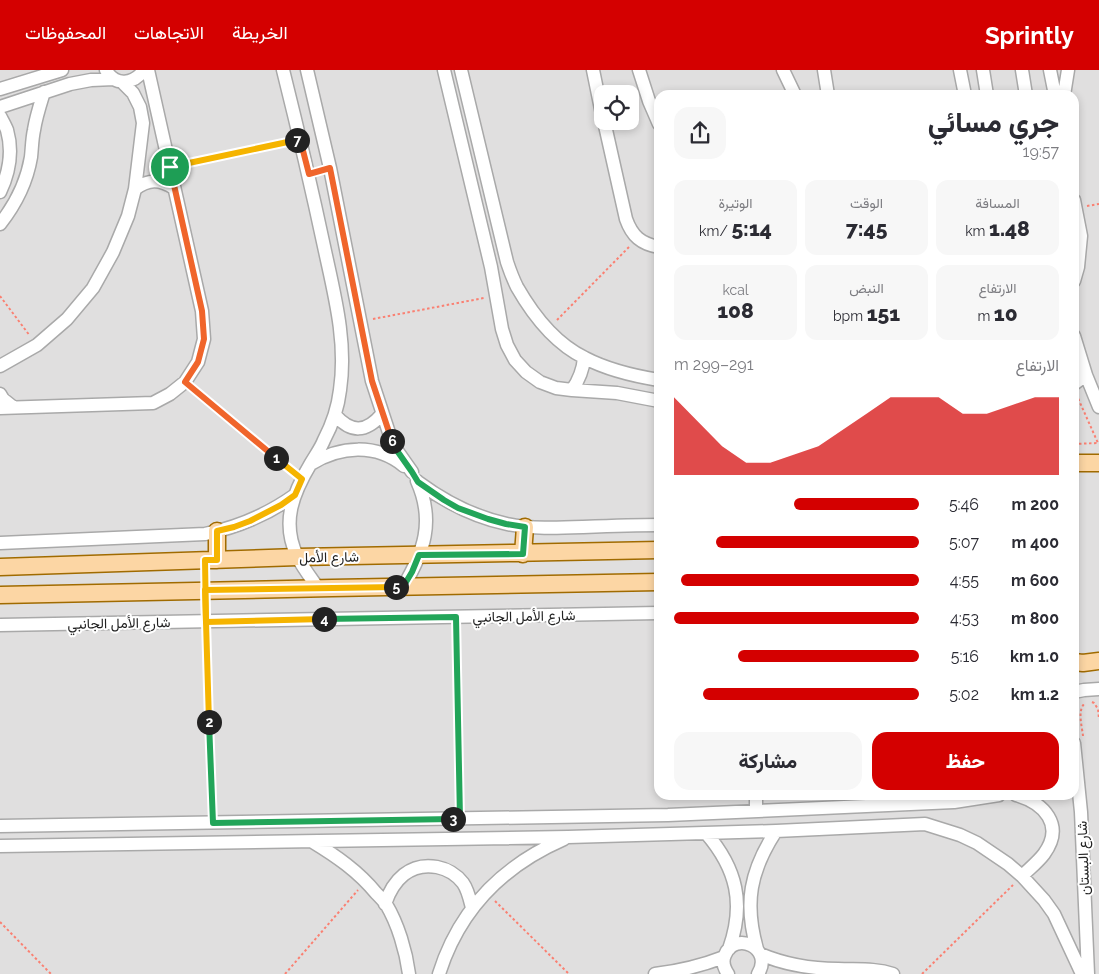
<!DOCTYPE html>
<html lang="ar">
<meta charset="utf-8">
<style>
:root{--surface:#fff;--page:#f7f7f7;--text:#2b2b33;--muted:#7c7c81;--accent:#d40000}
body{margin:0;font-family:Raleway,Vazirmatn,sans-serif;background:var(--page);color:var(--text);direction:rtl;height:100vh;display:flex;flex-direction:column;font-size:19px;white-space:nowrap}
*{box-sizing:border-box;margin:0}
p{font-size:16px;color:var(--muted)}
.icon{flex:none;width:28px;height:28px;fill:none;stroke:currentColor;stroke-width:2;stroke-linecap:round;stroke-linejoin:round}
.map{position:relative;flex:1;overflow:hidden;direction:ltr}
.side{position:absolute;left:654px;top:20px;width:425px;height:710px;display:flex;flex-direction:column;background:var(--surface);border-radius:15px;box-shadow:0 2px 8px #0003;direction:rtl}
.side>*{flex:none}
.fabs{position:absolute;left:594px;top:15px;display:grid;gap:10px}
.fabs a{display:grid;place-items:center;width:45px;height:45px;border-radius:10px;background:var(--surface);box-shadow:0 2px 8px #0003;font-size:25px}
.pin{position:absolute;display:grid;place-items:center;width:42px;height:42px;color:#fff;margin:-21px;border:2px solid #fff;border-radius:50%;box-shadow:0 1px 5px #0007}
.km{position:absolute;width:25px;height:25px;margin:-12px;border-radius:50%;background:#222;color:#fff;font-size:14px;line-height:25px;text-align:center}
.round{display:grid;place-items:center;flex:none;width:52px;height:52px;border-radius:15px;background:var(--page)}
.summary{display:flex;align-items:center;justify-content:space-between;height:85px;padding:0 20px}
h1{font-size:28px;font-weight:800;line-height:38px}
.stats{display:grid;grid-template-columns:repeat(3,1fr);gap:8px;height:85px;padding:5px 20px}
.stats div{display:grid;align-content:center;border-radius:12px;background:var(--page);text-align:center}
.stats b{font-size:21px;font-weight:800}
.stats small{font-size:14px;font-weight:400}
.stats p{font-size:14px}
.chart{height:140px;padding:10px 20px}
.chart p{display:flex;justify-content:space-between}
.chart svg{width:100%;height:90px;margin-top:5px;fill:var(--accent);opacity:.7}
.action{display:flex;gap:10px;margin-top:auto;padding:10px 20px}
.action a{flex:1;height:58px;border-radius:15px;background:var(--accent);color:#fff;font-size:20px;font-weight:800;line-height:58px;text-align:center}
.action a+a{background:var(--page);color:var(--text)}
ul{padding:0 20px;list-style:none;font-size:16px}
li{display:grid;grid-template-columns:80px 60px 1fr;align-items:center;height:38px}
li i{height:12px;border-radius:6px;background:var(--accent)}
header{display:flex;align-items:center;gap:30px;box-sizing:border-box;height:70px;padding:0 25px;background:var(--accent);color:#fff}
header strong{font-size:24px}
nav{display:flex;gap:28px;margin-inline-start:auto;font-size:18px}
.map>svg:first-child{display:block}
.residential{fill:#e0dfdf;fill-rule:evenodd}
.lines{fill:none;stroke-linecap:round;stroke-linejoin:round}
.minor-casing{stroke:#a9a9a9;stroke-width:15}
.major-casing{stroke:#a06b00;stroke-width:19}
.path{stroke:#fa8072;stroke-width:2;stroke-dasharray:2.5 2.5;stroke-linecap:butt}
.minor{stroke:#fff;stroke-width:12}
.major{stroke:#fcd6a4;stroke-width:16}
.split-1-casing{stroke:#fff;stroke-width:10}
.split-2-casing{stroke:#fff;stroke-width:10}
.split-3-casing{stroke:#fff;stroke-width:10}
.split-4-casing{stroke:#fff;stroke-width:10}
.split-5-casing{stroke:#fff;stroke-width:10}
.split-6-casing{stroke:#fff;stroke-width:10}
.split-7-casing{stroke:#fff;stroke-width:10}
.split-8-casing{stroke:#fff;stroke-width:10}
.split-1{stroke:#f0652b;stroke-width:6}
.split-2{stroke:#f5b400;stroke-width:6}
.split-3{stroke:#22a559;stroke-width:6}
.split-4{stroke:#22a559;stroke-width:6}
.split-5{stroke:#f5b400;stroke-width:6}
.split-6{stroke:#22a559;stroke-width:6}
.split-7{stroke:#f0652b;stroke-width:6}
.split-8{stroke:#f5b400;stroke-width:6}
.labels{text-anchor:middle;stroke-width:4;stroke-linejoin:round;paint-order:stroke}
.street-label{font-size:14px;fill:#222;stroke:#fff}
</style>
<header>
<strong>Sprintly</strong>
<nav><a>الخريطة</a><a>الاتجاهات</a><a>المحفوظات</a></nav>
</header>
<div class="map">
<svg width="1099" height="904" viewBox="0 0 1099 904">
<rect width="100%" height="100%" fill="#f2efe9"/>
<path class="residential" d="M0,0H1099V904H0ZM602,24H630V51H602ZM659,25H1074V725H659Z"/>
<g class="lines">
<g class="minor-casing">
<path id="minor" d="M106,0C115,17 134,14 144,0
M283,0C298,60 312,120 325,181C335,227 347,273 340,320C338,337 332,355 324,370C321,378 315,386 311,393C293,423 281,452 297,486C303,498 311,508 318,518
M307,0L330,98L372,311L393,375L412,402
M444,0L491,197L502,259L507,275L515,290L526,302L540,312L556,318L572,320L617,323L659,331
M461,0L507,192C510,201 513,209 517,217C533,245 556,274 585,288C608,300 634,306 659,310
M593,0L602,44
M639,0L649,31L659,54
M783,0L795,25
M824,0L828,25
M960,0L965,25
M983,0L987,25
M1022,0L1026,25
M1050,0L1055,25
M0,19L62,0
M1064,25L1068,0
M0,37L70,14L91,10L114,9
M0,46C2,50 5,55 7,60C13,81 9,103 0,122
M604,51L626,149C632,166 641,174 659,177
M135,119C149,109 159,109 174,118
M1074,130L1081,166L1078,197L1074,211
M0,154C15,135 27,111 31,87C32,78 32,69 34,60C36,47 40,35 44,22
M1074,266L1086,305L1099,337
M0,296L37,275L67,249L93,218L113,182L128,146L135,119L143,53L140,37L133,23L122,12
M1074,314L1086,305
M572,320C579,310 583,300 584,288
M0,324L3,329L13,337
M0,338L153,333L170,324L185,312L198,292L204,269L202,241L148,0
M335,345C351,363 366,363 382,344
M311,394C340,376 376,373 404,396
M418,412C445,432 474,447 507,454C532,459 557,458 583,457C608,456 633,455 659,455
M0,473L205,464C239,457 267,445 295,425
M403,517C424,482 435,451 417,411
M0,555L659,543
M1074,622L1084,620L1099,619
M1074,673L1081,742L1088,904
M756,725V741
M1016,725C1044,733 1065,755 1044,784C1038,792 1029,799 1022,806
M0,756L668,745L954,732L999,725
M706,763C737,799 745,834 729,879
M313,772C336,786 358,801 376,823C379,826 383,830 386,834C398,854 406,881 409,904
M0,776L568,767L776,761L925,754L960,765L977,773L1008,794L1022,806L1044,830L1054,844L1082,904
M385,834C393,810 410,792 437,797C447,799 456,804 463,813C468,820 470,830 472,838
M757,879C744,833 750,801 776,761
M760,884C786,895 810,899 838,899C856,900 875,898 893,904
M439,904C459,840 502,796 564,769
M655,904C679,901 701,896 724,887
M728,904C724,898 722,891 725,885C735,860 774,878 758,904"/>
</g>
<g class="major-casing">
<path id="major" d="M1074,393H1099
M217,461V490
M523,484L525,457
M0,497L298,487L659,480
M0,525C220,519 439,517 659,512
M1074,592L1083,593L1099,591"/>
</g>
<path class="path" d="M182,95L290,72
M1087,136L1099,134
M0,226L30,266
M373,249L484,228
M557,250L629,177
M195,320L293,402
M1074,374L1098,373L1077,326
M457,559L460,737
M206,563L213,741
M1092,632L1094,633L1098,639L1099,649
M1083,666C1082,656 1077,640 1085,633
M495,831L569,904
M0,852L51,904
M285,904L358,820
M922,904L1013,815"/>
<use href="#minor" class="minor"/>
<use href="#major" class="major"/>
</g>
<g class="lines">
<g class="split-1-casing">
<path id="split-1" d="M170,97L202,241L204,269L198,292L185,312L276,388"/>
</g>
<g class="split-2-casing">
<path id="split-2" d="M209,652L206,552L205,490H217V461L234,457L250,451L281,435L295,425L302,409L276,388"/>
</g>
<g class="split-3-casing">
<path id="split-3" d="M209,652L213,753L453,749"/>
</g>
<g class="split-4-casing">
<path id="split-4" d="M324,549L456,547L460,749H453"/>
</g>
<g class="split-5-casing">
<path id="split-5" d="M324,549L206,552L205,520L396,517"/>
</g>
<g class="split-6-casing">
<path id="split-6" d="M392,371L393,375L412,402L418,412L444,430L458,438L488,449L506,454L525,457L523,484L419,485L412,502L403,517H396"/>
</g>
<g class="split-7-casing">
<path id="split-7" d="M297,70L300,69L309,104L330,98L372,311L392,371"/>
</g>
<g class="split-8-casing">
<path id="split-8" d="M170,97L297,70"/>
</g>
<use href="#split-1" class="split-1"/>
<use href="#split-2" class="split-2"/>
<use href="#split-3" class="split-3"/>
<use href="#split-4" class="split-4"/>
<use href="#split-5" class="split-5"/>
<use href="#split-6" class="split-6"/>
<use href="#split-7" class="split-7"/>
<use href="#split-8" class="split-8"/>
</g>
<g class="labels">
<g class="street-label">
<text transform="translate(329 487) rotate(-1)" y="5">شارع الأمل</text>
<text transform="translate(524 546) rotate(-1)" y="5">شارع الأمل الجانبي</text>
<text transform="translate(119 553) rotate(-1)" y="5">شارع الأمل الجانبي</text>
<text transform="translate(1083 788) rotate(-92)" y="5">شارع البستان</text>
</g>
</g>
</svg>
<div class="fabs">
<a><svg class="icon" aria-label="locate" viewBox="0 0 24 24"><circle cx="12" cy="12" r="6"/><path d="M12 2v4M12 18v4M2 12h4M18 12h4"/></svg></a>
</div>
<div class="pin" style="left:170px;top:97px;background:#1e9e55"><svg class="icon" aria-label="arrive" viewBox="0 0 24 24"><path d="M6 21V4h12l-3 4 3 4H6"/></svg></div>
<b class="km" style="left:276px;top:388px">1</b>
<b class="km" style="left:209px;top:652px">2</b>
<b class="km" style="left:453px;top:749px">3</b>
<b class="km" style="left:324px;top:549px">4</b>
<b class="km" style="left:396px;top:517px">5</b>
<b class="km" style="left:392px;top:371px">6</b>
<b class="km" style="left:297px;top:70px">7</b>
<section class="side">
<div class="summary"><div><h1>جري مسائي</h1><p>19:57</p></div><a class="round"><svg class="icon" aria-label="share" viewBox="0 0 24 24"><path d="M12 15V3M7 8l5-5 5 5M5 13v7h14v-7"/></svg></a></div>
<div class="stats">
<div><p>المسافة</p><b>1.48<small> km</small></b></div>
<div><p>الوقت</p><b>7:45</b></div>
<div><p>الوتيرة</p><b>5:14<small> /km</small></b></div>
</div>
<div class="stats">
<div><p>الارتفاع</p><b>10<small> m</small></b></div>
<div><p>النبض</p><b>151<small> bpm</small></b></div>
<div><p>kcal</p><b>108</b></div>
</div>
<div class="chart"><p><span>الارتفاع</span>291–299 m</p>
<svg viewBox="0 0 160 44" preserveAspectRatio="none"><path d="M0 44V6L10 18L20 30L30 38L40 38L50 34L60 30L70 22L80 14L90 6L100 6L110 6L120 14L130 14L140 10L150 6L160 6V44z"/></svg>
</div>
<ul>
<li><b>200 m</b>5:46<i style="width:51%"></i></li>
<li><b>400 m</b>5:07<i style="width:83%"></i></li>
<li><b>600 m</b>4:55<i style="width:97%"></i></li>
<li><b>800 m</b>4:53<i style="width:100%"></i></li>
<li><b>1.0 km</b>5:16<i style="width:74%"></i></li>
<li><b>1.2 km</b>5:02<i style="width:88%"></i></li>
</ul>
<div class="action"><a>حفظ</a><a>مشاركة</a></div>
</section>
</div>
